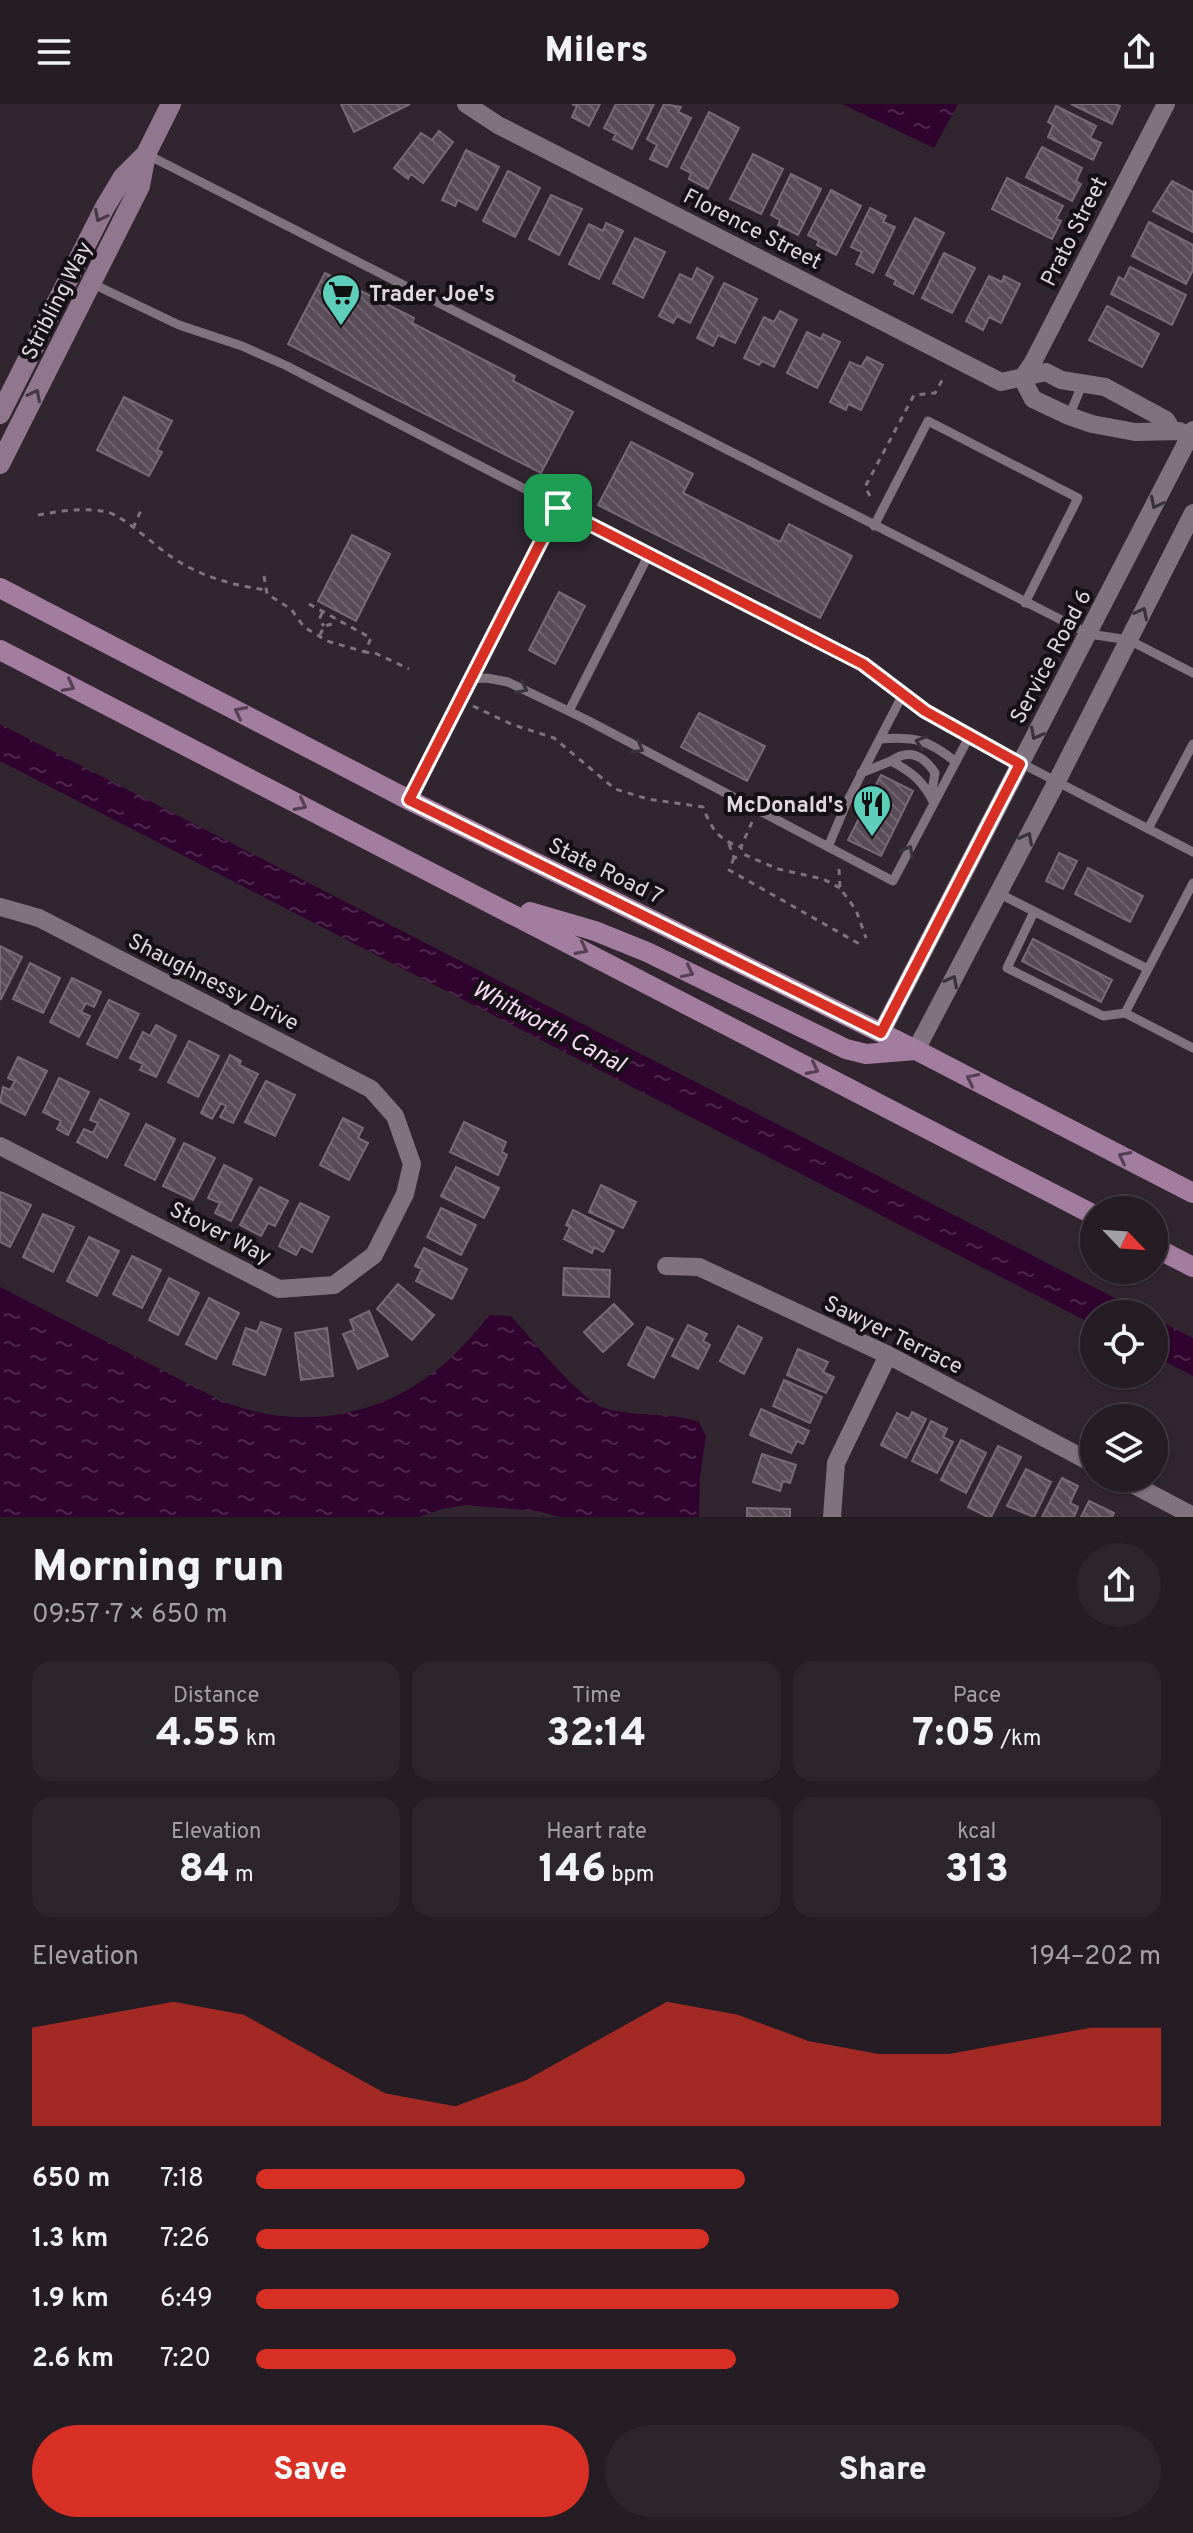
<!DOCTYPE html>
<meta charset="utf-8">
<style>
:root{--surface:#251c24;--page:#2d252c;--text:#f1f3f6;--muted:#a3a1a6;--line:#423a41;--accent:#d93025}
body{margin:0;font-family:Overpass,sans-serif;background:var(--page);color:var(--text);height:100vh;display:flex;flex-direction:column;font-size:30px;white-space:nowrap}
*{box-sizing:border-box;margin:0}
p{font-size:26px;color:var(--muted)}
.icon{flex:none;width:44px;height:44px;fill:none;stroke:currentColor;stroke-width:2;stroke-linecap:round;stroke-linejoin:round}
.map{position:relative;height:1413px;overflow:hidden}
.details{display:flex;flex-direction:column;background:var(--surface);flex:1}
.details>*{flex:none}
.needle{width:52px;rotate:115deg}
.controls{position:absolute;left:1080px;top:1092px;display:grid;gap:16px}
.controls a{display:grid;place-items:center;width:88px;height:88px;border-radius:50%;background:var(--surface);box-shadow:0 2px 6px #0004,0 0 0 2px var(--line);font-size:40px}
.pin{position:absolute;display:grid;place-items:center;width:68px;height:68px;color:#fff;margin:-34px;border-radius:16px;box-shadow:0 4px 12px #0006}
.round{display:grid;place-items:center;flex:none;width:84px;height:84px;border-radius:42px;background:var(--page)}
.headline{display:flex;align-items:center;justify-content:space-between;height:136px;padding:0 32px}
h1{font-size:44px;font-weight:800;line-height:60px}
.figures{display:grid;grid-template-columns:repeat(3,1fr);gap:12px;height:136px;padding:8px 32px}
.figures div{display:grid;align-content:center;border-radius:20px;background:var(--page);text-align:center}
.figures b{font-size:40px;font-weight:800}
.figures small{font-size:22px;font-weight:400}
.figures p{font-size:22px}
.chart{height:224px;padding:16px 32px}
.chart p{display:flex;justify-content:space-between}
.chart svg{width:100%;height:144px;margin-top:8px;fill:var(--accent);opacity:.7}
.action{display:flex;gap:16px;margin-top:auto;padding:16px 32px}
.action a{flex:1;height:92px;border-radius:48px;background:var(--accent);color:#fff;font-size:32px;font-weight:800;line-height:92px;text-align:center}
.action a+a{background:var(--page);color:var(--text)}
ul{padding:0 32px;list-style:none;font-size:26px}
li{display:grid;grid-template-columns:128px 96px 1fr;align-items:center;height:60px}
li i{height:20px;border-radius:10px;background:var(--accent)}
header{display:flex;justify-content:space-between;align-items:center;height:104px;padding:0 32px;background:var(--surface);font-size:36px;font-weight:800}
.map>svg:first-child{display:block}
.water{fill:url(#water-ripples)}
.building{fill:url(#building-back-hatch);stroke:#786a76;stroke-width:2}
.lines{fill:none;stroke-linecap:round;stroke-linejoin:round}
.path{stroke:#7e747d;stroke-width:3;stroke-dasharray:6 6;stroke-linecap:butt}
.lane{stroke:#80727e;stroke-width:9}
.street{stroke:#80727e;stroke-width:18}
.secondary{stroke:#91778e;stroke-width:20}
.primary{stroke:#a37d9f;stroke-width:20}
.oneway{stroke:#473945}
.oneway2{stroke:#3a323a}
.oneway3{stroke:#554153}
.route-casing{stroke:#fff;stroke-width:16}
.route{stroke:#d93025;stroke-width:10}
.labels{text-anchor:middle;stroke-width:8;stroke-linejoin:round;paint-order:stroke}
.street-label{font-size:22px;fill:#dfd7de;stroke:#151015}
.poi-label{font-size:22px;font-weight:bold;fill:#dfd7de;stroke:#151015;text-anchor:start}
.water-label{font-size:24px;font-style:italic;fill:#f7d9f4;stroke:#151015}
</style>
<header><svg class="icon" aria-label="menu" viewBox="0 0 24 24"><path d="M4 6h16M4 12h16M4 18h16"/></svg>Milers<svg class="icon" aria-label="share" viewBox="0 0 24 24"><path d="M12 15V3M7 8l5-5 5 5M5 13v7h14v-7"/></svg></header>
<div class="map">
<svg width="1193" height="1413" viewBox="0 0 1193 1413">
<defs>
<pattern id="water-ripples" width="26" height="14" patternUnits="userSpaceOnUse" patternTransform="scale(2)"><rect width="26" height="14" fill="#2f032e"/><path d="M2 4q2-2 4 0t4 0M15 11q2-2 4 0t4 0" fill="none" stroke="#4d274c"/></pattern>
<pattern id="building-back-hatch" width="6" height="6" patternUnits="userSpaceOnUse" patternTransform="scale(2)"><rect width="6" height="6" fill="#594b57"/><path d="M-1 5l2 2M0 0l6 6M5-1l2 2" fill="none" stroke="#70646f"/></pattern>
</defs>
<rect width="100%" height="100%" fill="#312530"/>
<path class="water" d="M842,0H958L934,44Z
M0,620L1146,1210H1094V1221L0,657Z
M0,1183L222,1297C305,1330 392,1312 456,1249C467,1237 480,1225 488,1211L511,1212C530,1233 580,1296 605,1304C635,1314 668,1307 699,1318L706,1332L700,1373L699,1413H560L537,1407L465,1401L442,1405L419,1413H0Z
M1154,1214L1193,1234V1272L1154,1252Z"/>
<path class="building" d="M341,0H410L354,28Z
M572,0H600L589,22L572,13L577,2Z
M616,0H654L632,45L613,35L616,30L604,24Z
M664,0L681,3L678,8L691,14L667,63L650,55L657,41L647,35Z
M1071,0H1115L1120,2L1112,20Z
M1056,2L1096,22L1090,34L1101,39L1093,56L1048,33L1053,21L1048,18Z
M709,8L739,24L708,85L689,75L691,69L681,64Z
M439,27L453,38L423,79L411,70L408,75L394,64L421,29L432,36Z
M1042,43L1082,64L1076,77L1081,80L1072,97L1026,73Z
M466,46L499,63L477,106L458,96L455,102L442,96Z
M753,50L783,65L761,110L730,95Z
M508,67L540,84L515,133L483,117Z
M791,70L821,85L798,131L778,121L780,116L771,111Z
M1007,74L1063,102L1056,115L1061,117L1052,135L992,105Z
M1172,77L1193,88V128L1153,107Z
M831,86L861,102L836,151L817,141L819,137L808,131Z
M551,91L582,105L559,151L529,135Z
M870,104L886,112L883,118L895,123L873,169L856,160L862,148L851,143Z
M915,114L944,129L913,190L894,180L896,176L886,171Z
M1149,118L1193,141V166L1186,180L1132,152Z
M606,119L623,127L599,175L569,160L589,120L603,127Z
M635,134L665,148L643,194L613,179Z
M944,149L975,164L952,209L922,194Z
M1130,163L1186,191L1172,221L1111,190L1119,173L1124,176Z
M697,164L713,173L690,219L677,212L673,219L659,212L680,170L692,176Z
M325,169L414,214L412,219L515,272L513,277L573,308L541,369L288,240Z
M989,172L1002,178L1004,172L1020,180L1001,219L989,213L983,226L966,217Z
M724,179L757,195L735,239L718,231L713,242L697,234Z
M1107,202L1159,230L1142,263L1089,236Z
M780,207L797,216L774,263L762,257L759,261L744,254L764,213L774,218Z
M807,228L821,235L823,230L840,238L817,284L787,269Z
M867,253L883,261L861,306L848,300L846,306L830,298L850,258L861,263Z
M124,293L172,317L157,346L162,348L149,372L97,346Z
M631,338L693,370L683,389L780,438L789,420L852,452L820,514L598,401Z
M352,431L390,450L356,517L318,497Z
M559,488L585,502L555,560L529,546Z
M699,609L765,642L747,677L681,643Z
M881,671L913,687L881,752L848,736Z
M1059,749L1077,757L1063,785L1046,777Z
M1088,764L1143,792L1130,818L1075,790Z
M1033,835L1112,876L1101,898L1022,857Z
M0,842L22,853L1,895L0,894Z
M30,859L60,874L43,909L13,895Z
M72,874L101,888L94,903L86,899L81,908L90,912L79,933L50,918Z
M109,896L139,910L117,954L87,940Z
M156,921L176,932L156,973L140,966L143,960L130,954L143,928L150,932Z
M189,937L219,952L198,993L168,978Z
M230,951L241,957L239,961L258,970L233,1019L220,1013L226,1002L221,999L212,1015L201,1009Z
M18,953L47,967L25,1011L0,998L3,983L10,986L15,977L8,974Z
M59,974L89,988L68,1031L57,1025L61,1017L43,1008Z
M266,977L295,991L275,1032L245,1018Z
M100,995L129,1010L107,1054L77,1038L84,1025L93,1029L98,1019L90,1016Z
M343,1014L363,1024L358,1034L368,1039L349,1076L320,1061Z
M464,1018L506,1038L502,1048L507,1051L498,1071L450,1048Z
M146,1020L175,1035L155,1076L125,1061Z
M184,1039L215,1054L193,1096L163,1082Z
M224,1061L252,1075L231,1117L215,1109L220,1099L208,1094Z
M456,1063L499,1084L484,1114L441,1092Z
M601,1081L636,1098L623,1124L589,1108Z
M260,1083L288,1097L275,1122L268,1119L261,1132L240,1121Z
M0,1088L31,1101L10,1143L0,1138Z
M300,1099L329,1113L312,1148L301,1142L296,1151L279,1142Z
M441,1104L476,1121L461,1151L427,1133Z
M573,1106L614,1127L603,1148L594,1143L592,1149L564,1135L570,1123L566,1121Z
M43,1110L74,1123L53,1168L23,1153Z
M89,1133L119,1147L97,1192L67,1177Z
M424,1144L467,1165L452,1195L416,1177L422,1165L415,1162Z
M132,1152L161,1166L142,1204L113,1190Z
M564,1164L610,1166L609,1193L563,1191Z
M169,1174L199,1189L178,1231L149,1216Z
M398,1180L434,1211L412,1236L377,1205Z
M209,1194L239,1209L216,1255L186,1240Z
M614,1200L633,1220L603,1248L584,1228Z
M369,1207L388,1252L358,1265L343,1230L354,1226L350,1216Z
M261,1218L281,1225L265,1271L233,1260L246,1224L257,1228Z
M688,1221L707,1230L703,1237L710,1241L698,1265L672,1252Z
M738,1222L762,1234L744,1270L720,1257Z
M647,1223L673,1235L654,1274L628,1261Z
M327,1224L333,1272L301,1276L295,1229Z
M798,1245L828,1258L823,1268L834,1273L826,1289L787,1271Z
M784,1276L822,1293L810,1319L773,1302Z
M761,1305L809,1327L803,1340L797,1337L791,1349L750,1331Z
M912,1308L926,1315L906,1354L881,1341L897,1309L909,1315Z
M931,1317L947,1325L943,1333L953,1338L937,1369L912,1357Z
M961,1336L986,1349L966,1389L941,1376Z
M998,1342L1021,1353L991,1413H988L968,1403Z
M762,1350L796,1361L790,1379L783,1377L780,1387L753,1378Z
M1026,1365L1051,1378L1034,1413L1007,1402Z
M1062,1374L1078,1382L1070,1399L1078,1403L1074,1413H1042Z
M1089,1397L1114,1409L1112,1413H1081Z
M747,1404L790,1405V1413H747Z"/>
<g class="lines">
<path class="path" d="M870,392L865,383L914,291L935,289L945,271
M38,411C61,407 84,403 107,408C124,412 156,443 173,454C202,473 232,481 266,486
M133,424L142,404
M264,472L267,490L291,505L304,523L327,537L365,548
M309,500L371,534L365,548L375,549L409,565
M322,509L319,516L324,522
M320,531L324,522L332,520L336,515
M473,602L511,620L554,634L615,685L648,695L703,703C711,724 718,736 741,743
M752,718L741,743L743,750L778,765L823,775L840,784
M729,740L734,754L742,751
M734,754L729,766L863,842
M839,765L840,784L856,806L866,834"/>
<path class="lane" d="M146,50L1089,530L1129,536L1193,569
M91,179L179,221L242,242L287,262L840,548C881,570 915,601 955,625L1193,748
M1069,312L1082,281
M874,422L928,317L1078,394L1025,499
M471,575L487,574L508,578L587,616L893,777L969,633
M569,607L649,450
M880,635C916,632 928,636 956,658
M891,657C910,644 924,652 935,669L931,693
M861,669L891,657C912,668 923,677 934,699
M409,696L558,404
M1148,725L1193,640
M828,743L847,698L903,590
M1193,779L1125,909L1193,944
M998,789L1148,865
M1034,808L1007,864L1103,912L1125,909"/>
<path class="street" d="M466,0L498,21L1001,278L1046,268L1061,276L1105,283L1166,316L1172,326
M1022,274L1032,260L1166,0
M1022,274L1033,295L1069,312L1092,320L1135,328L1180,327
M0,803L39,814L371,985L395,1012L412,1060L405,1090L374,1151L334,1181L279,1185L0,1042
M881,929L1193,326
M916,946L1056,679L1193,409
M666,1162L699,1163L888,1251L1094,1360
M1121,1374L1193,1412
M832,1413L836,1359L888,1251"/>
<path class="secondary" d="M0,310L105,103L123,73L146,50
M0,360L140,82L146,50L171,0"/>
<path class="primary" d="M0,484L409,696L916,946L1193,1089
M0,546L1094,1111
M530,808L595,827L647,848L846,945L866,950L916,946
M1154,1143L1193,1163"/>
</g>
<defs><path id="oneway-chevron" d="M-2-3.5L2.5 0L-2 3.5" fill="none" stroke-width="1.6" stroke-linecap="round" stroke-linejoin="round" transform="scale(2)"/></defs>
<g class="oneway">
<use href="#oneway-chevron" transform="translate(100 112) rotate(117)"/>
<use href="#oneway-chevron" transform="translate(35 291) rotate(-63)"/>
</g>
<g class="oneway2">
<use href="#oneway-chevron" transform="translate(1156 399) rotate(117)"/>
<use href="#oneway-chevron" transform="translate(1142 509) rotate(-63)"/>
<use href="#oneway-chevron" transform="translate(522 584) rotate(26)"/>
<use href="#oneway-chevron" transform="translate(1036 630) rotate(118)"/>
<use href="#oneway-chevron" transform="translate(921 638) rotate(-163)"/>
<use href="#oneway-chevron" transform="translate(638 644) rotate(29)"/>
<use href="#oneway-chevron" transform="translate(1027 734) rotate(-62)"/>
<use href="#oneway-chevron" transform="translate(908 747) rotate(-62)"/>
<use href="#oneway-chevron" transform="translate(952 877) rotate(-62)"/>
</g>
<g class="oneway3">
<use href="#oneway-chevron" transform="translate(69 582) rotate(27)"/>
<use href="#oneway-chevron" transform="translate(240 608) rotate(-153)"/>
<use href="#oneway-chevron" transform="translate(301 701) rotate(27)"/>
<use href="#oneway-chevron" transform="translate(582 845) rotate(27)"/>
<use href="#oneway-chevron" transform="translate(688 868) rotate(26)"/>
<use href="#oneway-chevron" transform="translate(813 965) rotate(27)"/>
<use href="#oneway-chevron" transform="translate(972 975) rotate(-153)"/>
<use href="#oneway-chevron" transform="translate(1124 1053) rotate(-153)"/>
</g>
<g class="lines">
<g class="route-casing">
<path id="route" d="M558,404L863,560L925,607L1020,660L881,929L409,696Z"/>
</g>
<use href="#route" class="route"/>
</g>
<defs>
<g id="supermarket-pin" transform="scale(2)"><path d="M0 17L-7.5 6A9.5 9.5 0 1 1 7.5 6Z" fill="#5cceba" stroke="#151015"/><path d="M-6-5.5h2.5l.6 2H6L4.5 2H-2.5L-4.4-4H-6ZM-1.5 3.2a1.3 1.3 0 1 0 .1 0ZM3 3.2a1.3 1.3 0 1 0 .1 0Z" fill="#111"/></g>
<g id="restaurant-pin" transform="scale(2)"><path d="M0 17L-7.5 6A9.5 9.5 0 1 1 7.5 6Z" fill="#5cceba" stroke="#151015"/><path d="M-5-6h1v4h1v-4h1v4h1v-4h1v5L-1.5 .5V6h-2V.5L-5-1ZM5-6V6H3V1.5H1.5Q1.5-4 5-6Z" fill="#111"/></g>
</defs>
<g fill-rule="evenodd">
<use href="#supermarket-pin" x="341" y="189"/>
<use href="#restaurant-pin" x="872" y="700"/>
</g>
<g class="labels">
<g class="street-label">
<text transform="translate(753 124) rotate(27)" y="8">Florence Street</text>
<text transform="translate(1073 127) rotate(-63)" y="8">Prato Street</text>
<text transform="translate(56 196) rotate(-63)" y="8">Stribling Way</text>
<text transform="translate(1050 552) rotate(-62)" y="8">Service Road 6</text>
<text transform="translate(606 766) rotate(26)" y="8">State Road 7</text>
<text transform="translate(214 877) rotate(27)" y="8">Shaughnessy Drive</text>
<text transform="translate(221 1128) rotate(27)" y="8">Stover Way</text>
<text transform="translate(894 1230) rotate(26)" y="8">Sawyer Terrace</text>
</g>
<g class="poi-label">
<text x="369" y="197">Trader Joe's</text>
<text x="844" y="708" text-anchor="end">McDonald's</text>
</g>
<g class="water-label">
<text transform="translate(549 922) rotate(28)" y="8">Whitworth Canal</text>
</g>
</g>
</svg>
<div class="controls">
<a><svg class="needle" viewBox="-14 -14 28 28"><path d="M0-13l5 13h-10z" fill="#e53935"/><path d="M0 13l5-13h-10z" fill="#a3a1a6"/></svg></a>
<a><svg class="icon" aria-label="locate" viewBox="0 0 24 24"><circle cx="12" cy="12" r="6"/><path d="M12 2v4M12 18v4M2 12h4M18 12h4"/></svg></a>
<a><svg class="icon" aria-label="layers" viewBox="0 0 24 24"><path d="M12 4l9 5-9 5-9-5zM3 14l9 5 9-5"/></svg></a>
</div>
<div class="pin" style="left:558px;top:404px;background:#1e9e55"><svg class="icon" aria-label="arrive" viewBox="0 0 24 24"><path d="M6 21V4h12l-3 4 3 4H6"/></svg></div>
</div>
<section class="details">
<div class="headline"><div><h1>Morning run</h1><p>09:57 · 7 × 650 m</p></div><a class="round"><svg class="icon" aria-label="share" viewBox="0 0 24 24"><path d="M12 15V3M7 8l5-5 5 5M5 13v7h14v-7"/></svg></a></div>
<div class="figures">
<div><p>Distance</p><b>4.55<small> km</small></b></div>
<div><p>Time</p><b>32:14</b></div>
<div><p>Pace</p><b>7:05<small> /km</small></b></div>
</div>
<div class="figures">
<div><p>Elevation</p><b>84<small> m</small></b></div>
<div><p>Heart rate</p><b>146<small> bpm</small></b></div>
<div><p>kcal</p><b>313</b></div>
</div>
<div class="chart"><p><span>Elevation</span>194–202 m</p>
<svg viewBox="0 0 160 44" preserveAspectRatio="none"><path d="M0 44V14L10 10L20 6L30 10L40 22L50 34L60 38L70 30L80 18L90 6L100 10L110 18L120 22L130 22L140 18L150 14L160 14V44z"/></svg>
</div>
<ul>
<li><b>650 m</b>7:18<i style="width:54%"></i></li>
<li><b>1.3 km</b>7:26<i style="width:50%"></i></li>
<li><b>1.9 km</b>6:49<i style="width:71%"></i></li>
<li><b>2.6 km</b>7:20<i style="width:53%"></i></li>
</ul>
<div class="action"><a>Save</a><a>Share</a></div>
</section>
